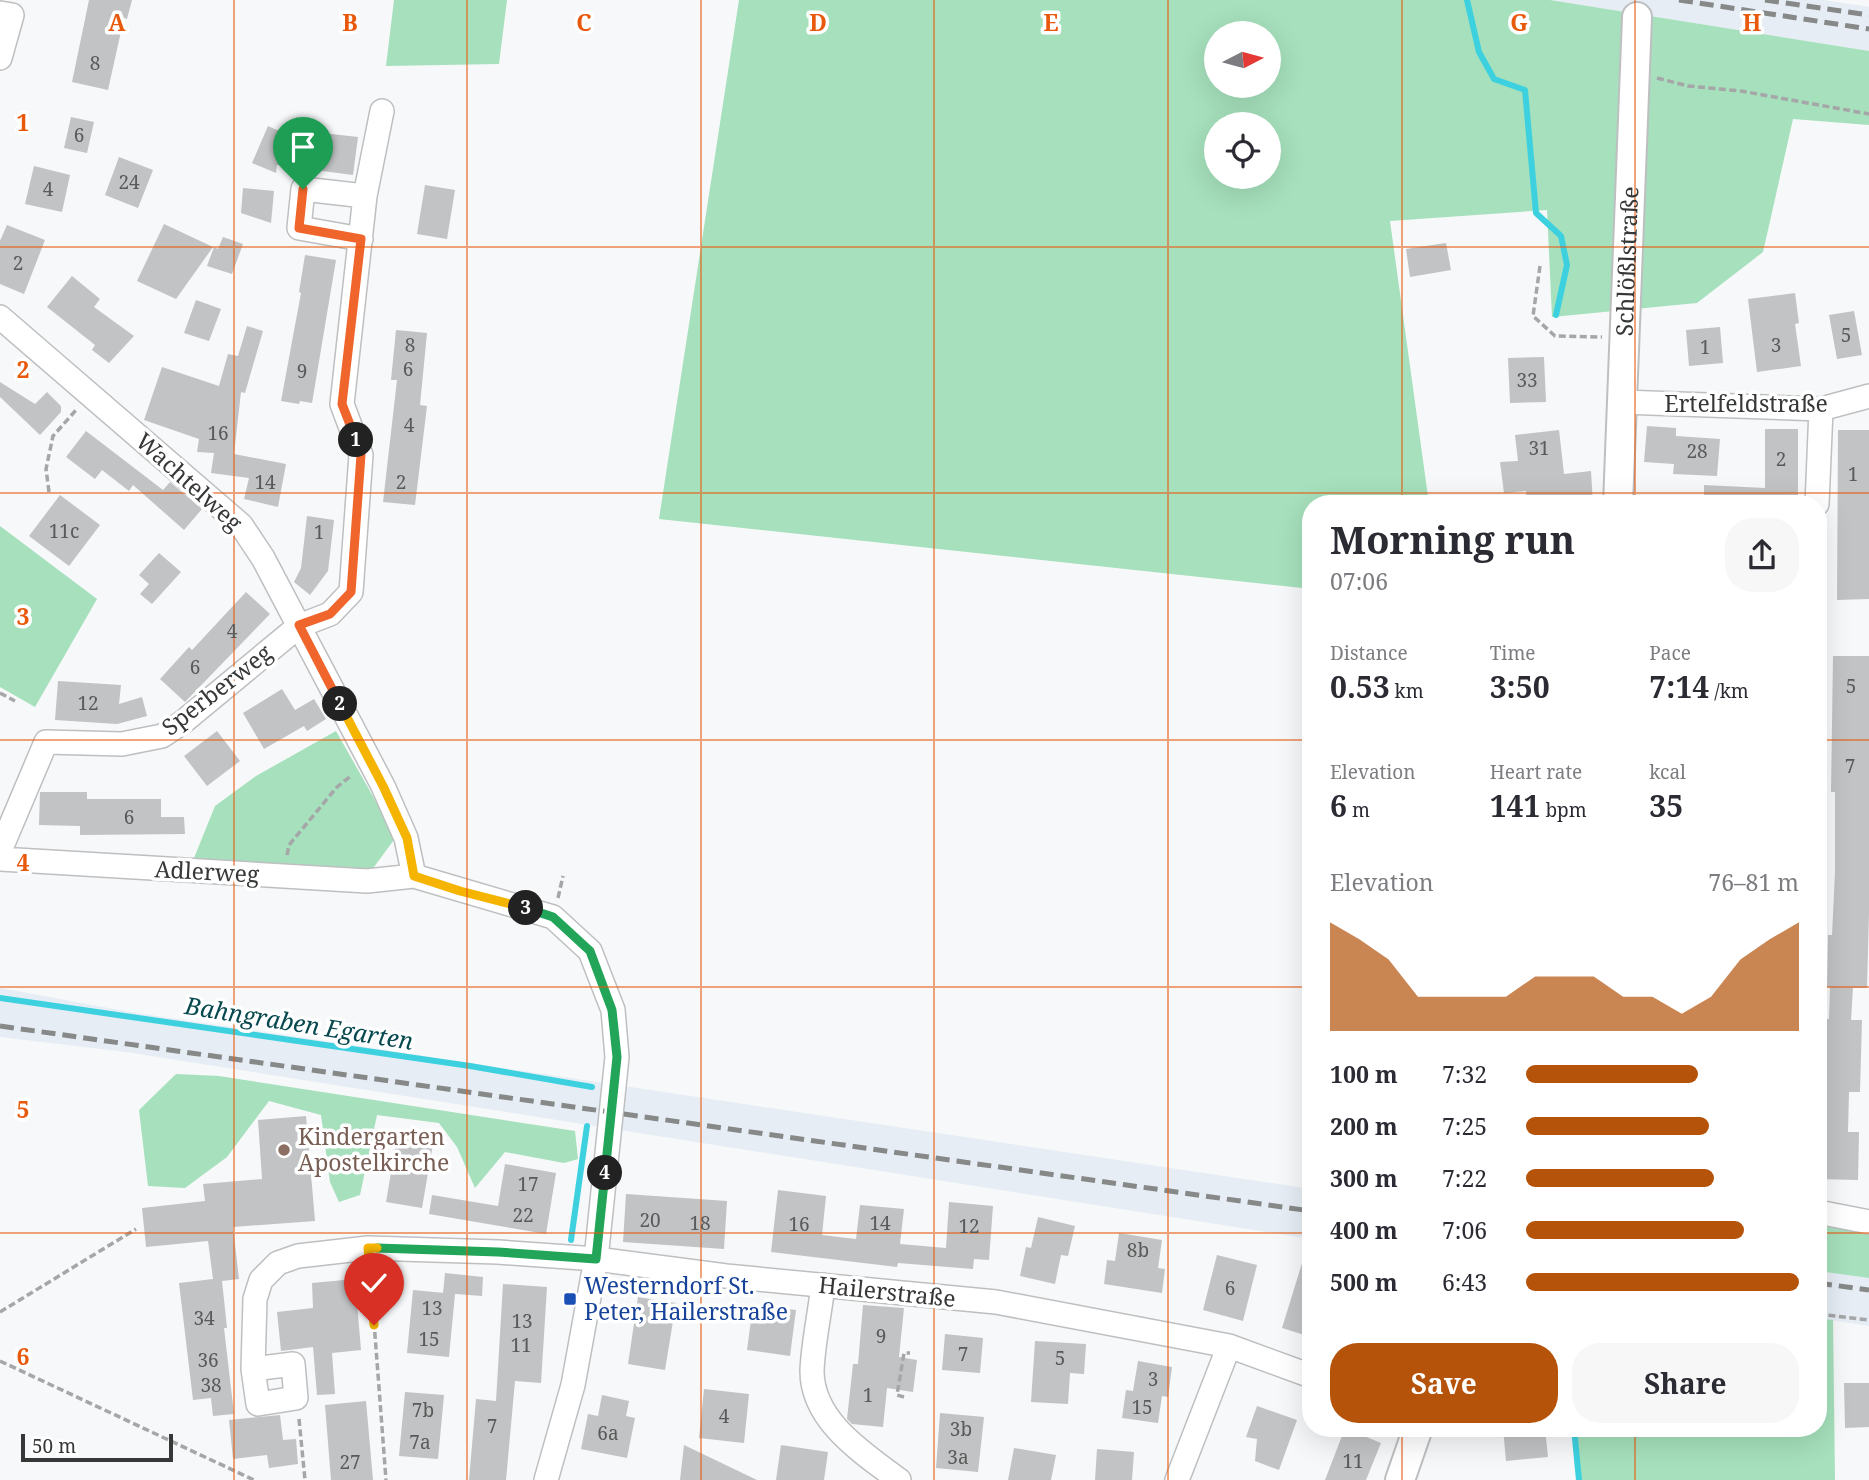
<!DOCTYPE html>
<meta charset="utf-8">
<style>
:root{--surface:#fff;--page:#f7f7f7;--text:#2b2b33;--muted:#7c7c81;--accent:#b45309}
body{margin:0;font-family:"Noto Serif",serif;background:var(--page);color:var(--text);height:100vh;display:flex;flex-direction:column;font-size:26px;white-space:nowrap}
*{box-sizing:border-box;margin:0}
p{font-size:23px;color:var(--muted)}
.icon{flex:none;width:38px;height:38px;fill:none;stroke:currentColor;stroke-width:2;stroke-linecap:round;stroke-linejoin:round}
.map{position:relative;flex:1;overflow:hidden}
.side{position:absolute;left:1302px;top:495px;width:525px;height:942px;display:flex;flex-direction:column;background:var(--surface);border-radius:28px;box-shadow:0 7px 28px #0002}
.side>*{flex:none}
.needle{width:46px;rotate:84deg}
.controls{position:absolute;left:1204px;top:21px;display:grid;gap:14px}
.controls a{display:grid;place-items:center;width:77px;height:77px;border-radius:50%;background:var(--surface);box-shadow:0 7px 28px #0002;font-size:35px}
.scale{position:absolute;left:21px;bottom:18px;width:152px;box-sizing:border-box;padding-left:7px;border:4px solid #363737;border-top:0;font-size:19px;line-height:24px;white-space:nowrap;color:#363737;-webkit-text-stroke:5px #fff;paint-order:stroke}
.pin{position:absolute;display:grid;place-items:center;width:60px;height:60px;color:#fff;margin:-72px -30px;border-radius:50% 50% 50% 0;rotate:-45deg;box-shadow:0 0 7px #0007}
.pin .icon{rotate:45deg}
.km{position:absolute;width:35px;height:35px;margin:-18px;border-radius:50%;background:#222;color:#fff;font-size:19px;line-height:35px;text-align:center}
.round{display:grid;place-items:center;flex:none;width:74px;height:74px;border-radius:28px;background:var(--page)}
.headline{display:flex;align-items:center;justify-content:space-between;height:119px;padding:0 28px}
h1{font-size:38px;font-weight:700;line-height:52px}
.figures{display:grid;grid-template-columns:repeat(3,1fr);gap:10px;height:119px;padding:7px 28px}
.figures div{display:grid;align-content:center}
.figures b{font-size:30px;font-weight:700}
.figures small{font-size:19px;font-weight:400}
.figures p{font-size:19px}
.chart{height:196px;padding:14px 28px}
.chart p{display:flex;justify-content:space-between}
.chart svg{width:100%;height:126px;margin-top:7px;fill:var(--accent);opacity:.7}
.cta{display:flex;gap:14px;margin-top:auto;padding:14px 28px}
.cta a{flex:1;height:80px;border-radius:28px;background:var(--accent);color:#fff;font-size:28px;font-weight:700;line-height:80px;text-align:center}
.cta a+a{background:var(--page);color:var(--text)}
ul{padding:0 28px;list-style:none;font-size:23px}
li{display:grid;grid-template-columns:112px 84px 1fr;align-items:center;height:52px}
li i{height:18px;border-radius:9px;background:var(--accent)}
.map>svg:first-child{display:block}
.built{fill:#e6edf4}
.green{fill:#a6e0bc;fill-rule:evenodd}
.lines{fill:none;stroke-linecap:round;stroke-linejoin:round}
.stream{stroke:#3dd1e0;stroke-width:6}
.building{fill:#c2c3c4}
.minor-casing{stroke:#bebfc1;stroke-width:26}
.tertiary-casing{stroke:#bebfc1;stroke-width:32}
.path{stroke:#a5a6a7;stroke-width:3.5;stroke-dasharray:7 3.5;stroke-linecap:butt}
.minor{stroke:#fff;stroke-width:23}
.tertiary{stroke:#fff;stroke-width:28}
.rail{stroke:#878989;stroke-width:5;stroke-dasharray:14 7;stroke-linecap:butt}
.split-1-casing{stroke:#fff;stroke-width:14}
.split-2-casing{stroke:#fff;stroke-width:14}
.split-3-casing{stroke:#fff;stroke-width:14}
.split-4-casing{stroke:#fff;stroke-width:14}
.split-5-casing{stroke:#fff;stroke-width:14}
.split-6-casing{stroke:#fff;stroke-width:14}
.split-1{stroke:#f0652b;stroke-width:9}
.split-2{stroke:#f0652b;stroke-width:9}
.split-3{stroke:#f5b400;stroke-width:9}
.split-4{stroke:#22a559;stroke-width:9}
.split-5{stroke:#22a559;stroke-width:9}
.split-6{stroke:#f5b400;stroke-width:9}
.grid{fill:none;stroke:#e8590c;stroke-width:2;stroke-opacity:0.55}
.education-dot{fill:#8d6e63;stroke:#fff;stroke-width:2.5}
.transit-dot{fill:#1a4fb4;stroke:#fff;stroke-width:2.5}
.labels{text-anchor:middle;stroke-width:7;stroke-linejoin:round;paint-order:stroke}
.number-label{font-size:19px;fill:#595a5a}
.street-label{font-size:23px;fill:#363737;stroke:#fff}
.education-label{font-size:23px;fill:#785e54;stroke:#fff;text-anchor:start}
.transit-label{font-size:23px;fill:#164399;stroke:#fff;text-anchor:start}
.water-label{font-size:24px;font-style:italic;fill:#07494f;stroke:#fff}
.grid-label{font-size:23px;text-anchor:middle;font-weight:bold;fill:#e8590c;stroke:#fff;stroke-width:7;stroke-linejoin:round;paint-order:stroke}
</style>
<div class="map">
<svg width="1869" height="1480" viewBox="0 0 1869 1480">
<rect width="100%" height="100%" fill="#f6f8f9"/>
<path class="built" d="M1550,0H1824L1869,7V51Z
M0,988L130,1012L1311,1189V1239L126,1052L0,1037Z
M1818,1271L1869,1278V1326L1818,1318Z"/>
<path class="green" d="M394,0H507L499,64L386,66Z
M739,0H1550L1869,51V125L1793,119L1763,252L1697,303L1552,317L1547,210L1390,221L1429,504H1311V589L659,519ZM1216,33H1269V86H1216ZM1216,124H1269V177H1216Z
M0,526L97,599L35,707L0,687Z
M336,731L396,837L371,871L192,863L215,806L256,776Z
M176,1074L219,1076L575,1131L578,1159L564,1163L505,1152L475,1188L457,1147L439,1123L377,1115L360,1195L339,1202L330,1182L321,1115L269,1101L227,1157L185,1188L148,1186L139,1110Z
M1818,1223L1869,1230V1278L1818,1271Z
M1818,1318L1833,1320L1835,1480H1578L1571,1428H1818Z"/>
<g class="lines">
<path class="stream" d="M1467,0L1479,52L1494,79L1525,90L1536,213L1561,236L1567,265L1556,315
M0,998L470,1066L592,1087
M571,1240L587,1126
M1574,1428L1579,1480"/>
</g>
<path class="building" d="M89,0H132L127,19L124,18L108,90L72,82Z
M71,117L94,122L87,153L64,148Z
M268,126L321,150L323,133L358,137L353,175L277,165L276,173L252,163Z
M119,157L153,170L138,208L105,195Z
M34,166L70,175L62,212L25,204Z
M425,185L455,190L447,239L417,234Z
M243,188L274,191L271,223L241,213Z
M164,224L213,247L176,299L137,281Z
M7,225L45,240L24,294L0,284V241Z
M223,237L243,244L232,274L207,266L214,247L218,249Z
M1446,243L1451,270L1410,277L1406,249Z
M305,255L336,260L312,403L300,401L299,404L281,401L301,293L299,292Z
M72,276L100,299L94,307L134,336L109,363L92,350L95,345L47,307Z
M1795,293L1799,323L1795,324L1801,366L1757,372L1748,299Z
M196,300L221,309L209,341L184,333Z
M1854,311L1862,355L1837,359L1829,315Z
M247,326L263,331L245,393L241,392L234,454L286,464L278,507L244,499L249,478L211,473L214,453L197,452L199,439L144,420L162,367L219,386L228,354L238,356Z
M1720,327L1723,363L1689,366L1686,330Z
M396,330L427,333L420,405L427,406L415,505L383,502L397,380H391Z
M1544,357L1546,402L1510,403L1508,358Z
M0,382L35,404L47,392L61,406V412L40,435L0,397Z
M1647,426L1676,428V436L1720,439L1717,476L1673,474L1674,464L1644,462Z
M1765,429H1798V504H1704V485L1765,488Z
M1559,430L1564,474L1591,471L1593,504H1527L1526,491L1504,493L1500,462L1518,461L1515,435Z
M1838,430H1869V599L1837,600Z
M86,431L163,490L170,482L202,509L184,530L133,485L129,491L102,470L95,479L66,457Z
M60,495L100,525L69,566L29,536Z
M307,516L334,520L328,571L310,595L294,582L301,568Z
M159,553L181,572L152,604L140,594L149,584L139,575Z
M246,592L270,614L185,702L160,679L189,647L192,650Z
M1833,656H1869V913L1867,988H1853L1851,1020H1862L1860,1092H1849L1848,1132H1859L1858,1180L1818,1179L1819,1131H1825L1827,1091H1820L1823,1019H1829L1830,987H1827L1828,935H1832L1835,872V792H1831Z
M58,681L121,685L119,704L142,697L147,716L117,724L55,720Z
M282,689L295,710L314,699L326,719L307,731L304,726L264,749L243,713Z
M217,731L240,761L207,786L184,756Z
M40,792H87V799H161V817H184L185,834L80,835V826L39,825Z
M306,1116L315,1221L233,1227L239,1279L222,1281L227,1328H224L234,1414L213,1416L211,1398L193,1400L179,1283L213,1279L208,1241L146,1247L142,1208L205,1201L203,1184L262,1179L258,1120Z
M397,1137L433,1144L422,1208L386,1202Z
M505,1164L556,1173L546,1234L429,1214L432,1195L498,1206Z
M778,1190L826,1196L822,1235L856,1239L860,1205L904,1209L900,1244L946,1248L949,1202L993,1206L989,1260L974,1259L973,1269L898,1263L897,1267L771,1252Z
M626,1194L727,1201L724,1249L623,1242Z
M1038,1217L1075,1226L1068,1256L1061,1255L1055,1284L1020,1276L1026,1247L1031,1248Z
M1119,1233L1162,1240L1158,1268L1165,1269L1162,1293L1104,1284L1107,1260L1115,1261Z
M1307,1247L1311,1248V1337L1282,1328Z
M1217,1255L1257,1265L1243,1321L1203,1310Z
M445,1273L483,1277L482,1296L443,1293Z
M355,1279L361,1350L332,1353L335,1394L317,1395L313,1347L281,1351L277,1312L313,1308L312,1283Z
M503,1284L547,1287L541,1383L515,1381L506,1480H469L476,1399L496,1401Z
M413,1290L455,1294L449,1357L407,1353Z
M638,1297L676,1303L665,1370L628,1364Z
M753,1305L796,1310L790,1356L747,1350Z
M863,1305L904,1308L899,1357L917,1360L913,1392L887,1388L883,1427L852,1424L847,1419L853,1364H858Z
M945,1334L983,1338L980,1373L942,1370Z
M1035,1341L1086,1344L1084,1374L1070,1373L1068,1404L1031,1402Z
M1138,1361L1172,1367L1168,1397L1162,1396L1158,1423L1122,1418L1126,1390L1133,1391Z
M1844,1383H1869V1427L1845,1428Z
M704,1389L749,1394L744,1443L699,1438Z
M405,1392L444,1395L438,1459L399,1456Z
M602,1395L629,1401L626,1416L635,1418L627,1458L581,1449L588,1414L598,1416Z
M366,1401L373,1480H331L325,1405Z
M1257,1406L1297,1420L1279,1470L1255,1461L1257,1439L1246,1437Z
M940,1413L984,1417L978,1472L936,1468Z
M280,1415L283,1440L296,1439L298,1464L269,1468L267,1455L233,1459L229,1420Z
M1345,1428L1381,1443L1366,1480H1325Z
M1503,1428H1545L1548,1457L1506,1461Z
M684,1445L757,1480H680Z
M781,1445L828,1452L824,1480H776Z
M1014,1448L1056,1455L1051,1480H1008Z
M1097,1449L1134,1452L1132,1480H1095Z"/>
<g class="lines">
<g class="minor-casing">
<path id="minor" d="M0,13L12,15L0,58
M361,239L299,228L303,189L365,196
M0,317L241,525L263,558L383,786L406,838L414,876
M1621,402L1821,409L1869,396
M1817,504L1821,409
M0,859L367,881L414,876L553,917L590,951L613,1010L617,1057L596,1259L573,1385L546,1480
M1,859L2,846L46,742L122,744L162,736L183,722L299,626L330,614L351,592L361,455L342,404L365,196L382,111
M1818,1212L1869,1222
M823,1285C820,1313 813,1343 812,1371C812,1421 863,1453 899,1480
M253,1369L293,1364L296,1398L258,1404L253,1369L255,1299L261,1280L278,1263L298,1256L368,1248L498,1252L596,1259L726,1276L996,1302L1229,1346L1311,1376
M1177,1480L1229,1346"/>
</g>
<g class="tertiary-casing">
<g id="tertiary">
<path id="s1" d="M1618,504L1637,17"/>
<path d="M1400,1480L1418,1428"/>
</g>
</g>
<path class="path" d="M1657,78L1688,86L1741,91L1869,114
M1540,266L1533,316L1555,336L1602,337
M49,492L46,469L53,436L77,409
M0,693L15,701
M287,855L289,845L337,787L352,775
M558,898L563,876
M370,1269L386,1480
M0,1312L136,1229
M1818,1314L1869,1320
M0,1361L254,1480
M904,1397L897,1395L904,1353H910
M299,1419L305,1480"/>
<use href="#minor" class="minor"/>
<use href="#tertiary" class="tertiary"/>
<path class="rail" d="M1679,0L1869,29
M1765,0L1869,15
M0,1026L1311,1211
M1818,1283L1869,1290"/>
</g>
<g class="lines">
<g class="split-1-casing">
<path id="split-1" d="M303,189L299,228L361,239L342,404L356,440"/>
</g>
<g class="split-2-casing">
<path id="split-2" d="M340,704L299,625L330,614L351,592L361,455L356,440"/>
</g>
<g class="split-3-casing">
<path id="split-3" d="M340,704L383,786L407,838L414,876L460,891L526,908"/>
</g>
<g class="split-4-casing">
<path id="split-4" d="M526,908L553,917L590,951L612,1010L617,1057L605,1173"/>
</g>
<g class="split-5-casing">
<path id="split-5" d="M377,1248L498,1252L596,1259L605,1173"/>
</g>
<g class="split-6-casing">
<path id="split-6" d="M374,1325L368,1248H377"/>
</g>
<use href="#split-1" class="split-1"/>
<use href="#split-2" class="split-2"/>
<use href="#split-3" class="split-3"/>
<use href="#split-4" class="split-4"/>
<use href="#split-5" class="split-5"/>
<use href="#split-6" class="split-6"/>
</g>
<path class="grid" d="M234,0V1480M467,0V1480M701,0V1480M934,0V1480M1168,0V1480M1402,0V504M1635,0V504M0,247H1869M0,493H1869M0,740H1311M1818,740H1869M0,987H1311M1818,987H1869M0,1233H1311M1818,1233H1869M1402,1428V1480M1635,1428V1480"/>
<circle class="education-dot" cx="284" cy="1150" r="7"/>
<rect class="transit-dot" x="563" y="1292" width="14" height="14" rx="3.5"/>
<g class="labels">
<g class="number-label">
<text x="95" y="70">8</text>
<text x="79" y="142">6</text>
<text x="129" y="189">24</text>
<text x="48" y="196">4</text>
<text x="18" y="270">2</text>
<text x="1846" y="342">5</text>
<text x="410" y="352">8</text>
<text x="1776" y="352">3</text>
<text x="1705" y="354">1</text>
<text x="408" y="376">6</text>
<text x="302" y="378">9</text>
<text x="1527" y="387">33</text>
<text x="409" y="432">4</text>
<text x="218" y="440">16</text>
<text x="1539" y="455">31</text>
<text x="1697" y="458">28</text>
<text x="1781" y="466">2</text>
<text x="1853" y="481">1</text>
<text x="265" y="489">14</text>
<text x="401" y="489">2</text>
<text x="64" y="538">11c</text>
<text x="319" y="539">1</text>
<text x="232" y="638">4</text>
<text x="195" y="674">6</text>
<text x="1851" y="693">5</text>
<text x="88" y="710">12</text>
<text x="1850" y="773">7</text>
<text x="129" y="824">6</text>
<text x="528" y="1191">17</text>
<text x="523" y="1222">22</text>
<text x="650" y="1227">20</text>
<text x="700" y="1230">18</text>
<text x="880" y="1230">14</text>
<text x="799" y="1231">16</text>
<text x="969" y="1233">12</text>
<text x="1138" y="1257">8b</text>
<text x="1230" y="1295">6</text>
<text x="432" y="1315">13</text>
<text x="204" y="1325">34</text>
<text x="522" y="1328">13</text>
<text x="881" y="1343">9</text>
<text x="429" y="1346">15</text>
<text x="521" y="1352">11</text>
<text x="963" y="1361">7</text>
<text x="1060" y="1365">5</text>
<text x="208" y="1367">36</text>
<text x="1153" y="1386">3</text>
<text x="211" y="1392">38</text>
<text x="868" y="1402">1</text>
<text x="1142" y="1414">15</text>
<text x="423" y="1417">7b</text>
<text x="724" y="1423">4</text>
<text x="492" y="1433">7</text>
<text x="961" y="1436">3b</text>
<text x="608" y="1440">6a</text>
<text x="420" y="1449">7a</text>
<text x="958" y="1464">3a</text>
<text x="1353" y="1468">11</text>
<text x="350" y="1469">27</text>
</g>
<g class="street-label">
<text dy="8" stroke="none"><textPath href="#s1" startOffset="243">Schlößlstraße</textPath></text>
<text x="1746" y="412">Ertelfeldstraße</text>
<text transform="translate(189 482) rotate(42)" y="8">Wachtelweg</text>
<text transform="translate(217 690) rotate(-38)" y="8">Sperberweg</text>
<text transform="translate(207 872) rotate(3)" y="8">Adlerweg</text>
<text transform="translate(887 1292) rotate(6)" y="8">Hailerstraße</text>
</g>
<g class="education-label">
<text x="298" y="1145">Kindergarten<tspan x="298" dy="26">Apostelkirche</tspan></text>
</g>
<g class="transit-label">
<text x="584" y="1294">Westerndorf St.<tspan x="584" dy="26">Peter, Hailerstraße</tspan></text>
</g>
<g class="water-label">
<text transform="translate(299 1024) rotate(9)" y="8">Bahngraben Egarten</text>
</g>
</g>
<g class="grid-label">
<text x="117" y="31">A</text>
<text x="350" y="31">B</text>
<text x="584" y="31">C</text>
<text x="818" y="31">D</text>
<text x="1051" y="31">E</text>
<text x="1519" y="31">G</text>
<text x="1752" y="31">H</text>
<text x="23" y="131">1</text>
<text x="23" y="378">2</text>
<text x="23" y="625">3</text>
<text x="23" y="871">4</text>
<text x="23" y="1118">5</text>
<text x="23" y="1365">6</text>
</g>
</svg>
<div class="controls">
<a><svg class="needle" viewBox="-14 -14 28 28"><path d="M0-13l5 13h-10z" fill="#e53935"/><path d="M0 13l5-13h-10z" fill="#7c7c81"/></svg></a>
<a><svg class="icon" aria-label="locate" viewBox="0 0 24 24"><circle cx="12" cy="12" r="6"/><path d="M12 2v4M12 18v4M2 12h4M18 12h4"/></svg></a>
</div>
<div class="scale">50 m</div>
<div class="pin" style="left:303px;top:189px;background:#1e9e55"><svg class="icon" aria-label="arrive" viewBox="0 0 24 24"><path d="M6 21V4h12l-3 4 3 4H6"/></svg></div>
<div class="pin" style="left:374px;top:1325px;background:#d93025"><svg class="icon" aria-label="check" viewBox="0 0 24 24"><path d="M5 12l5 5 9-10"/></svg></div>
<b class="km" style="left:356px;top:440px">1</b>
<b class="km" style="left:340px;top:704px">2</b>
<b class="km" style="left:526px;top:908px">3</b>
<b class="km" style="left:605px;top:1173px">4</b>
<section class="side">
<div class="headline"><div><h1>Morning run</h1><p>07:06</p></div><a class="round"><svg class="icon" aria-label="share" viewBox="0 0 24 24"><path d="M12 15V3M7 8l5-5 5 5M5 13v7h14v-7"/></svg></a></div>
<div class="figures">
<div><p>Distance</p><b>0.53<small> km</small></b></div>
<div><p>Time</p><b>3:50</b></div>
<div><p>Pace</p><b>7:14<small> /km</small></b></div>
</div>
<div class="figures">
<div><p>Elevation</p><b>6<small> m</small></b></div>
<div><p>Heart rate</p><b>141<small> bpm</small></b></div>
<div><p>kcal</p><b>35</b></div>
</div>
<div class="chart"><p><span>Elevation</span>76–81 m</p>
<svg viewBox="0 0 160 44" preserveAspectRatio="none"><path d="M0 44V6L10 12L20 19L30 32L40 32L50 32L60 32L70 25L80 25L90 25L100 32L110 32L120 38L130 32L140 19L150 12L160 6V44z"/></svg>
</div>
<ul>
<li><b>100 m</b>7:32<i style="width:63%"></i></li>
<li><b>200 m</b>7:25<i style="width:67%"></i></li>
<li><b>300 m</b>7:22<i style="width:69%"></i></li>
<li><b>400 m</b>7:06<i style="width:80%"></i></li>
<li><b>500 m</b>6:43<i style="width:100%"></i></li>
</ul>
<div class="cta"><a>Save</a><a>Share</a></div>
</section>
</div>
